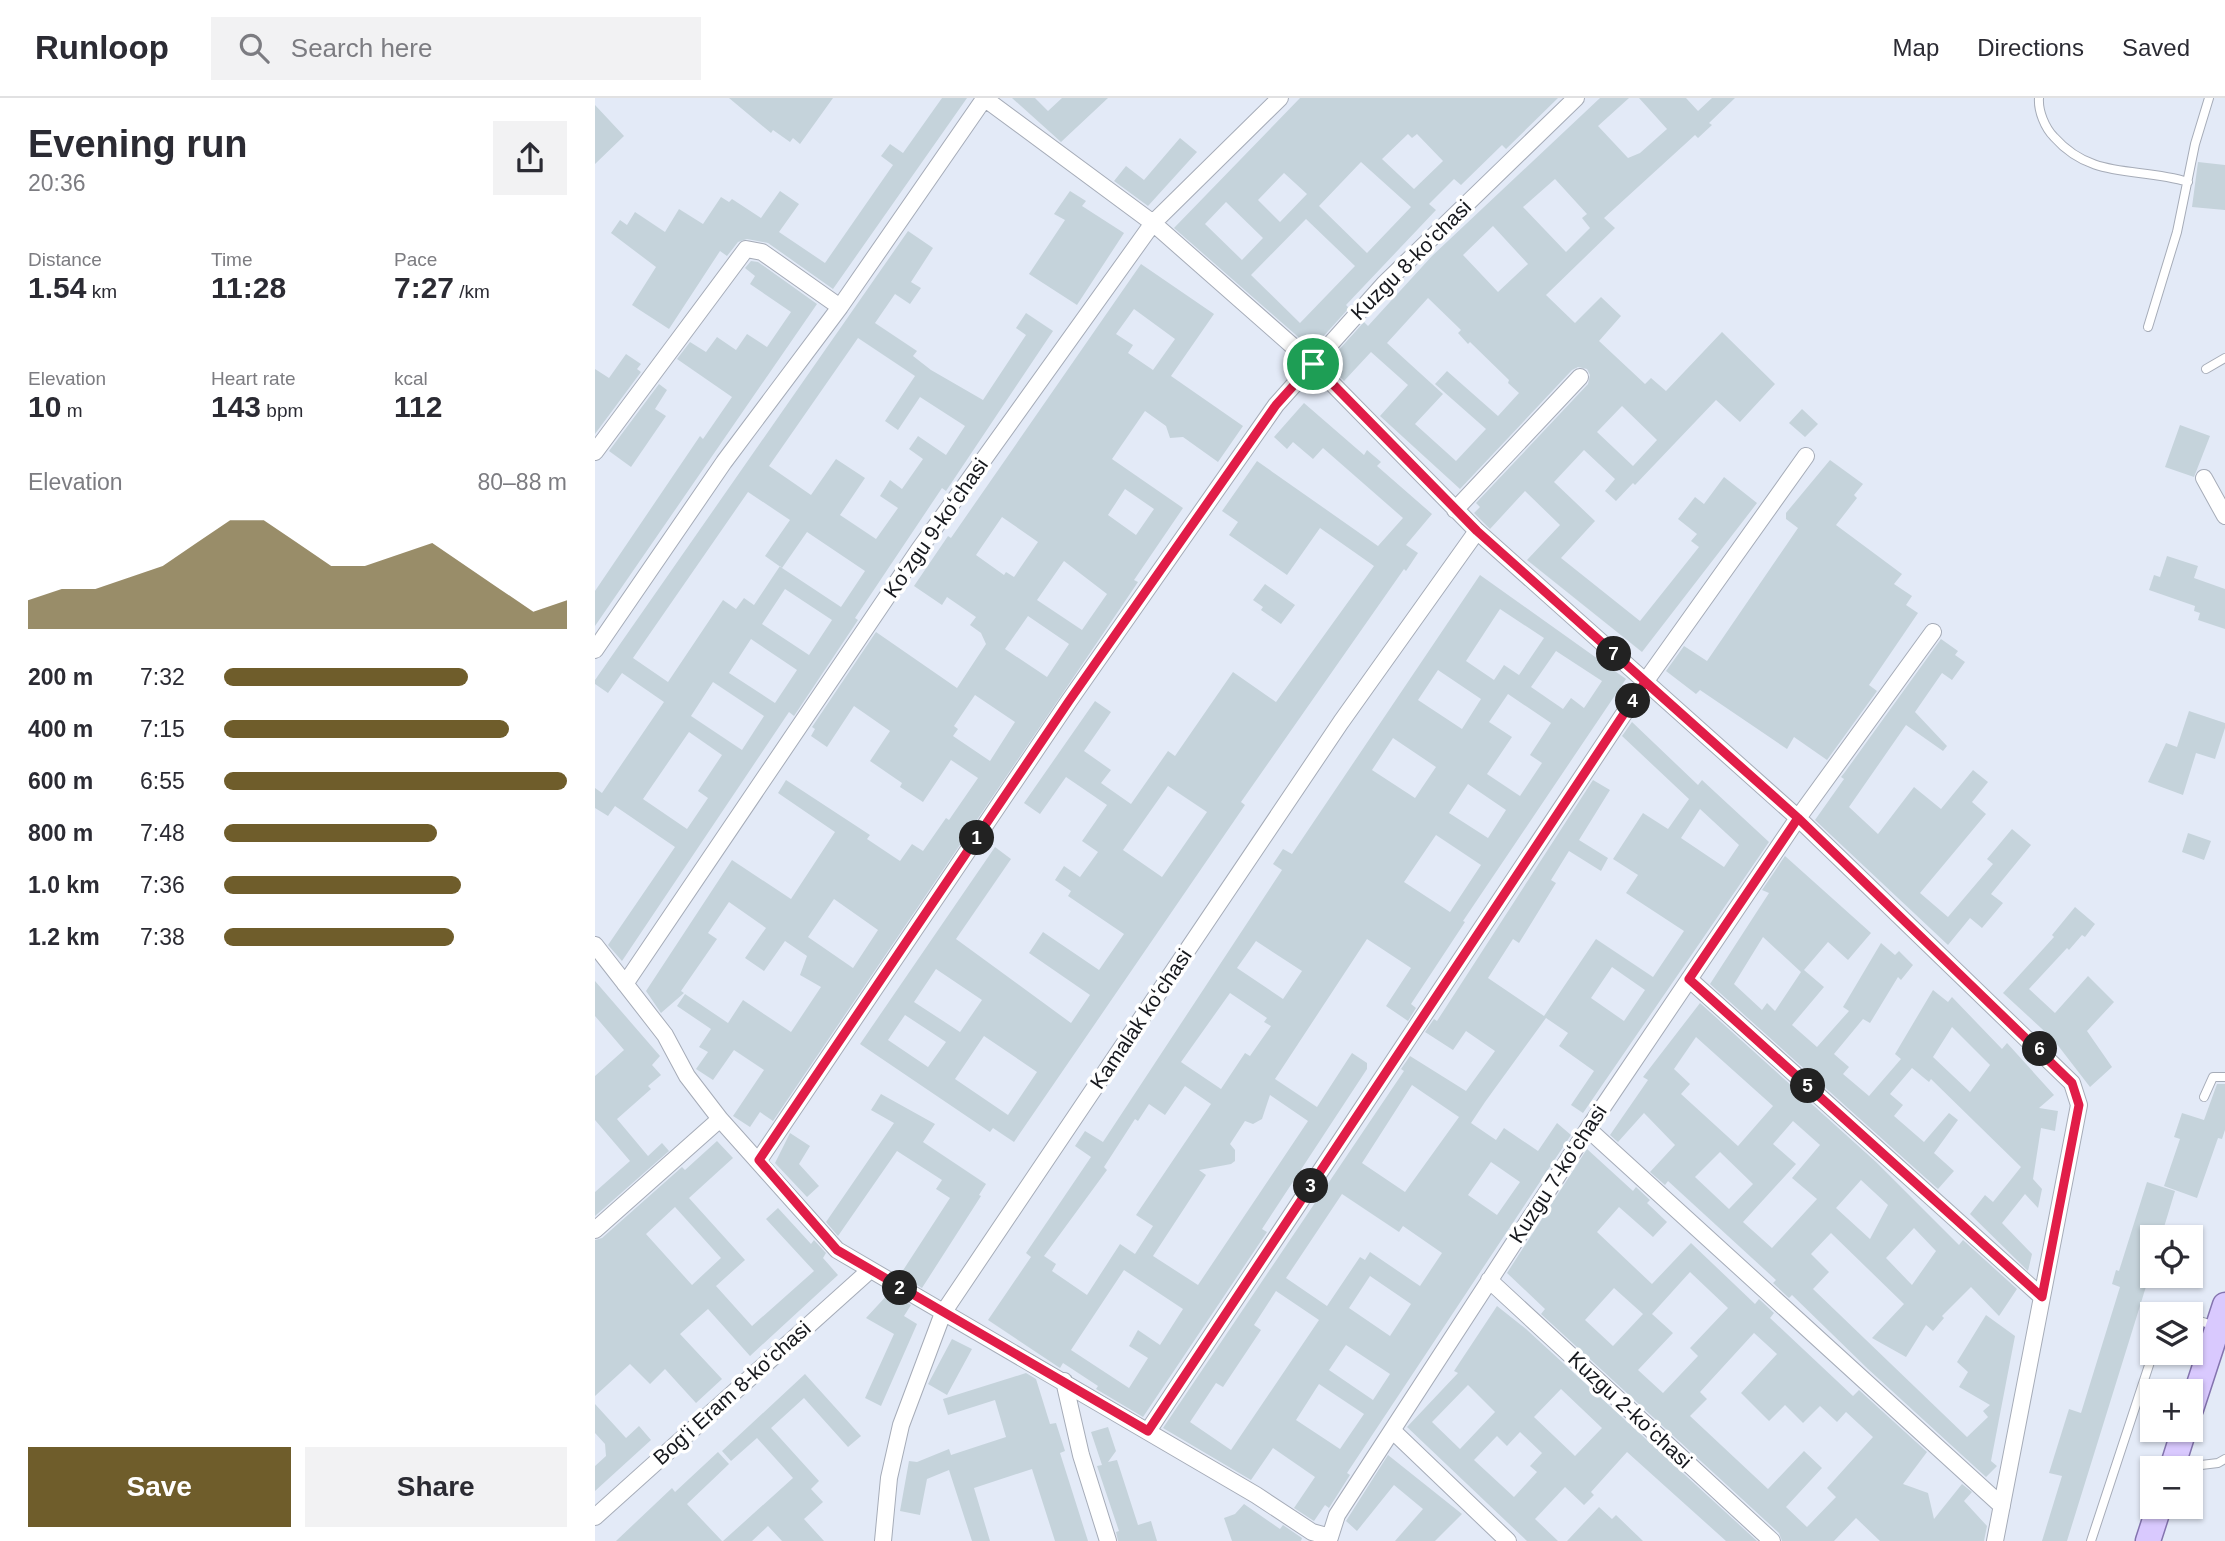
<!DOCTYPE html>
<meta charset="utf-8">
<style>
:root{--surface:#fff;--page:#f2f2f3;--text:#2b2b33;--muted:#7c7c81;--line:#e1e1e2;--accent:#6f5d2b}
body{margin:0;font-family:Arial,sans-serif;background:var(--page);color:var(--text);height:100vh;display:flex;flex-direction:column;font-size:26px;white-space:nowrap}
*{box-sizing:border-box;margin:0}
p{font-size:23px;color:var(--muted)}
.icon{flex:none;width:38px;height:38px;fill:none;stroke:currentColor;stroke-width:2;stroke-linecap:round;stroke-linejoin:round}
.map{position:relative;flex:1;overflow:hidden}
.side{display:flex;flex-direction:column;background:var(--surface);width:595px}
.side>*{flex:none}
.buttons{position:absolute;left:1545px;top:1127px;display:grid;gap:14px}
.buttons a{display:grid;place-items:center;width:63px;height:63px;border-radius:0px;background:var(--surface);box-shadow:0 2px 5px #0004;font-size:35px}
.pin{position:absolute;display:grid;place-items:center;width:60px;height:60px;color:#fff;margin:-30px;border:4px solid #fff;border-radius:50%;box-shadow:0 2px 7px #0007}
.km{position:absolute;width:35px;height:35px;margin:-18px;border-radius:50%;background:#222;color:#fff;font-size:19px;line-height:35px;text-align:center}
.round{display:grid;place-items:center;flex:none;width:74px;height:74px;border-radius:0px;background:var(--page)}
.overview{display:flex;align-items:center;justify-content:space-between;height:119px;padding:0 28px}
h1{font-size:38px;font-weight:600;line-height:52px}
.figures{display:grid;grid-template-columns:repeat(3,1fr);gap:10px;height:119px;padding:7px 28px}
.figures div{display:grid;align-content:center}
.figures b{font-size:30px;font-weight:600}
.figures small{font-size:19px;font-weight:400}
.figures p{font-size:19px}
.chart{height:196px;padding:14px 28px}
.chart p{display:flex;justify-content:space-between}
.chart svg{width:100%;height:126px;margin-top:7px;fill:var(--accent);opacity:.7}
.primary-button{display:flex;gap:14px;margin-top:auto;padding:14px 28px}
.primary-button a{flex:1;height:80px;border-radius:0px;background:var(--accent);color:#fff;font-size:28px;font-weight:600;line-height:80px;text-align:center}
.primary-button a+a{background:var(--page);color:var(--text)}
ul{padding:0 28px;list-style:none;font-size:23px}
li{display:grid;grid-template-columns:112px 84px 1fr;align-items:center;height:52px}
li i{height:18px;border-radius:9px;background:var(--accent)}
header{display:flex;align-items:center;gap:42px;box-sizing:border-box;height:98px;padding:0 35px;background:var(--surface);border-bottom:2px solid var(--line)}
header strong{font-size:33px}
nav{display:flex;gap:38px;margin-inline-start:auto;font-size:24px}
.search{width:490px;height:63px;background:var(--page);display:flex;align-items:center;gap:18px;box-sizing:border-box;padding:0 24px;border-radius:0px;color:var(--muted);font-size:26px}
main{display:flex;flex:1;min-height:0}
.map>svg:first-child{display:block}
.building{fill:#c5d3db;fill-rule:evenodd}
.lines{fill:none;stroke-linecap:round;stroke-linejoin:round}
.service-casing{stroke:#a6acb8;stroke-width:10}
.minor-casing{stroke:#a6acb8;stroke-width:18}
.primary-casing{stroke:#8474af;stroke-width:27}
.service{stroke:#fff;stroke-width:8}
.minor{stroke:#fff;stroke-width:16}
.primary{stroke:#d9c9fe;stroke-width:24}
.route-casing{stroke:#fff;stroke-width:14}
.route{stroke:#e11d48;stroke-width:9}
.labels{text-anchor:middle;stroke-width:7;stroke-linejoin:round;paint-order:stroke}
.street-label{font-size:21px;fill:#16181d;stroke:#fff}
</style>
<header>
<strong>Runloop</strong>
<div class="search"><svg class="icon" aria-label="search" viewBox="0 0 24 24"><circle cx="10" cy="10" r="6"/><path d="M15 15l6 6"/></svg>Search here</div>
<nav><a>Map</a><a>Directions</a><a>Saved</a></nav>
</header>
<main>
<section class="side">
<div class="overview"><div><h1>Evening run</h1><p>20:36</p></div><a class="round"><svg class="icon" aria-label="share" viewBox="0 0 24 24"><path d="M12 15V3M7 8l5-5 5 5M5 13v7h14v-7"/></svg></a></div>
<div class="figures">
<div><p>Distance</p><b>1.54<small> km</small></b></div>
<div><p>Time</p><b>11:28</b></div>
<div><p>Pace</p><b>7:27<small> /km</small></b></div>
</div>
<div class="figures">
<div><p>Elevation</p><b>10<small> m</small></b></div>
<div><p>Heart rate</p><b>143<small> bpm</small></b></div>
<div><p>kcal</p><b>112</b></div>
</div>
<div class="chart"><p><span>Elevation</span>80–88 m</p>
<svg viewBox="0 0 160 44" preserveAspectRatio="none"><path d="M0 44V34L10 30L20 30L30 26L40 22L50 14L60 6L70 6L80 14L90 22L100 22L110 18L120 14L130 22L140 30L150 38L160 34V44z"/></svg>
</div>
<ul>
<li><b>200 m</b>7:32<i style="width:71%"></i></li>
<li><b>400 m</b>7:15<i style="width:83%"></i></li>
<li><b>600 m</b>6:55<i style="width:100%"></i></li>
<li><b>800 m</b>7:48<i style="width:62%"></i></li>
<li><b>1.0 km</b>7:36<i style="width:69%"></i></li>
<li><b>1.2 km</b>7:38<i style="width:67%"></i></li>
</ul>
<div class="primary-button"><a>Save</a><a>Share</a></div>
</section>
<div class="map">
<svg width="1630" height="1443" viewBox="0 0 1630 1443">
<rect width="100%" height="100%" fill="#e3eaf7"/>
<path class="building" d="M134,0H238L205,46L198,40L195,44L178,32L176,35Z
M347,0H372L238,191L173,145L152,141L143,144L132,158L125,153L74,231L37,207L61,169L16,135L25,122L32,127L40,114L70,134L84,111L108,126L126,99L134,104L137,101L166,120L185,93L204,106L184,134L230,165L298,67L286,58L295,46L308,55Z
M417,0H440L453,13L467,0H513L466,44Z
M705,0H963L911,51L907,47L866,87L859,81L834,106L841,112L751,207L754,210L717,251L579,130ZM813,36L817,40L822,36L848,63L819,91L787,61ZM766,64L816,109L772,155L724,108ZM689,75L712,96L685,124L663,102ZM631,104L668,140L647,162L610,126ZM711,121L760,168L705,225L656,177Z
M1005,0H1034L1003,28L1033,60L1045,55L1072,31L1044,0H1091L1103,13L1117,0H1140L1114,25L1117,27L1103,40L1100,37L1009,120L1020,130L951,197L980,225L1006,199L1026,218L1004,243L1050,286L1056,280L1071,293L1127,234L1180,286L1145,324L1121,302L1040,387L1038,385L1021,403L1010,393L1020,381L989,352L959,384L1000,423L966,460L1045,523L1104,449L1096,443L1102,436L1083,421L1100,399L1109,406L1129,379L1162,405L1047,554L932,462L965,427L930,393L895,431L879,415L885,409L881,405L993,286L995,277L992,271L983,269L977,272L865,391L785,318L813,287L776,254L749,283L732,265L769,224L773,228L837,158ZM960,81L992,116L987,120L995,130L971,154L928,109ZM898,128L933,166L903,194L868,157ZM833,200L866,232L863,235L873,246L875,244L914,282L913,285L924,295L903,318L852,273L840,286L891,331L861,363L820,326L848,296L792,245ZM1027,308L1062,342L1038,368L1002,334Z
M0,7L29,38L0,66Z
M585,40L602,54L553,108L519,83L531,68L549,82Z
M1603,64L1630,67V112L1597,109Z
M475,93L491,103L487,108L529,135L482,207L434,176L470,122L459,116Z
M313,133L338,150L316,184L326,190L315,206L300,196L280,225L322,253L318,258L336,272L388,302L431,237L421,230L431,215L458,233L351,393L347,390L260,520L263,522L199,618L194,614L27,863L13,847L80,749L20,708L13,718L0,710V690L7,695L69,604L27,575L13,595L0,586V582ZM263,240L320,278L290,323L303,332L325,299L370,328L351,357L323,338L314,351L328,361L307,391L295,382L285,398L303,410L281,441L245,417L270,380L241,361L216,397L174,368ZM153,394L195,422L170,458L187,470L185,468L159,507L149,500L141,511L128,502L73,584L38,560ZM212,434L270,473L246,509L187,470ZM190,491L237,522L214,557L167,526ZM156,541L202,572L180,605L134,575ZM118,584L169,618L147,652L96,618ZM94,634L127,657L103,693L113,700L92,731L48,701Z
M156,163L163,164L222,206L0,528V493L105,338L108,341L137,299L82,261L95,244L111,254L122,239L141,252L152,236L172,249L196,214L155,186L160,178L150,170Z
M546,166L619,216L576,278L648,328L623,364L588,339L575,340L571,328L550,313L517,361L588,410L539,482L543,484L178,1023L165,1014L155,1029L138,1018L169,972L139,952L118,982L101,971L113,954L104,949L116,931L82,908L90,896L133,925L148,902L196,934L226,889L205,877L212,858L190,843L169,873L150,860L171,830L134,804L113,835L122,841L86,893L89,895L66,915L51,893L137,762L196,801L240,734L183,695L191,682L275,737L272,741L305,763L317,746L328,753L351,720L354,722L383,680L356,662L328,704L305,689L307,685L275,663L295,633L259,608L232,649L216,638L220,631L217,629L281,534L362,590L391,546L386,535L375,527L381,519L352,499L347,507L319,488L353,438L356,440ZM539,211L580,241L558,272L533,255L538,247L521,236ZM530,391L559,411L541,437L513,417ZM407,419L443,444L419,479L411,474L409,477L381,457ZM469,463L512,496L487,532L442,502ZM433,518L474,546L452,579L410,551ZM380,597L420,624L395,663L358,638L363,631L359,628ZM239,801L283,832L258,870L213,839Z
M31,256L46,266L42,271L46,274L0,336V271L14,280Z
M64,286L72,292L60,311L71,318L36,369L14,353Z
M709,305L769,357L772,352L786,364L782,368L837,416L811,447L823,455L811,473L809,471L646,704L650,707L419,1044L398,1030L395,1034L265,946L400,749L416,761L361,841L476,925L495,897L434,855L448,834L504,872L529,836L473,798L476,793L460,782L469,768L485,779L503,754L487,743L512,707L471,679L445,716L429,705L500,603L516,614L489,653L516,672L506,685L536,706L573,653L580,658L638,574L681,604L779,468L725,430L692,477L634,437L643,424L627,413L662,363L783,448L808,420L728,350L718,361L698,344L692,351L679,339ZM573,688L612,714L567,779L528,752ZM341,871L387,902L365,934L319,904ZM310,917L351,944L333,969L293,942ZM389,938L442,974L413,1017L360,981Z
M1207,311L1223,326L1210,339L1194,325Z
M1585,327L1615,338L1599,379L1570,369Z
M1235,362L1268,386L1259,397L1262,400L1241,427L1307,476L1299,486L1317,498L1311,507L1323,515L1274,587L1282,593L1232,662L1199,639L1192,651L1105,592L1101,596L1071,573L1089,548L1112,563L1203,430L1191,421V415Z
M1572,458L1603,468L1599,480L1630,491V531L1603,522L1605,515L1599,513L1600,508L1554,492L1559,477L1565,479Z
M885,477L1031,581L868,823L870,824L816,906L821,910L813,923L791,908L816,870L772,841L680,981L722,1009L757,955L772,965V971L667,1131L672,1134L548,1319L501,1291L503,1288L468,1265L465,1270L393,1222L436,1159L431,1155L496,1059L480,1048L490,1033L508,1044L687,772L678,766L688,751L697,756ZM905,511L949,540L924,577L909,567L899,582L871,563ZM961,553L1007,583L989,610L976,600L968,611L936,589ZM843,572L886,601L867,631L823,602ZM913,596L956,625L935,657L947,665L925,698L892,676L917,639L894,624ZM798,640L841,669L820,700L777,672ZM873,686L911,712L893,740L854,715ZM841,737L886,767L855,814L809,784ZM661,843L707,873L688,901L642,870ZM635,895L672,920L669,924L676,928L655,958L650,955L626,991L586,964ZM590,988L616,1006L541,1117L558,1128L540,1156L525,1146L492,1197L457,1173L461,1166L449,1158L512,1072L509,1069L540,1021L543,1023L554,1006L570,1017ZM675,997L713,1023L603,1187L558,1158L611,1077L604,1072L636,1066L640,1063V1052L635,1046L650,1023L658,1026L667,1021ZM529,1172L588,1211L565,1247L543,1232L534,1248L553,1260L534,1290L476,1252Z
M670,486L700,507L686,526L666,512L668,509L658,502Z
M1346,541L1363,553L1360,557L1370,564L1357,582L1347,575L1320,614L1352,648L1348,653L1311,627L1254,709L1283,736L1319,689L1346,711L1378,672L1393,684L1377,704L1391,716L1325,795L1353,819L1398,766L1392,761L1417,731L1436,747L1396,796L1408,805L1387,830L1375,820L1353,847L1220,722L1249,681L1246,679L1250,674Z
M1594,613L1630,625V630L1620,661L1601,655L1588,697L1553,684L1571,645L1582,649Z
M1037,624L1103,687L1107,682L1174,744L988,1015L976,1007L999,973L964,948L973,935L951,920L890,1004L876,1025L901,1042L909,1030L943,1053L962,1025L976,1037L752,1375L755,1377L734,1410L730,1407L719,1423L699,1410L720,1379L678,1350L656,1382L568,1330L809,973L806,971L815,958L871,993L900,953L871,933L858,952L830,934L839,921L842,923L998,682L1015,692L984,742L1013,760L1006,773L974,753L956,782L961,785L924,845L918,841L893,880L949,918L1001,841L1058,879L1089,833L1031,795L1043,777L1018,761L1048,715L1073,731L1094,701L1027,638ZM1105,711L1144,747L1129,769L1086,740ZM1017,869L1050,892L1029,923L996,900ZM817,987L864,1019L810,1094L767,1065ZM896,1064L925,1084L902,1117L873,1097ZM747,1096L804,1134L808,1128L847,1155L825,1188L775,1154L770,1162L765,1159L732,1208L691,1180ZM775,1178L816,1206L795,1238L754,1210ZM681,1193L724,1222L636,1352L595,1324L621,1285L628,1289L666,1232L659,1227ZM751,1247L795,1276L778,1302L734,1272ZM724,1286L769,1316L745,1351L701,1322Z
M1593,735L1616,743L1609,762L1587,754Z
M1190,758L1276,835L1253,862L1233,844L1209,872L1229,889L1197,927L1222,949L1254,913L1248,909L1286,845L1300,857L1304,853L1318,867L1306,882L1303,879L1275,925L1268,921L1239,956L1254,969L1248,976L1274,998L1306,961L1300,956L1338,892L1353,904L1357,899L1407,951L1412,945L1459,997L1444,1010L1463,1013L1460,1033L1446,1030L1438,1081L1447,1091L1443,1110L1430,1096L1407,1125L1437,1156L1433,1173L1375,1116L1390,1097L1398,1104L1426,1069L1336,981L1334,984L1317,970L1295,996L1308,1007L1299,1018L1329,1044L1354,1015L1363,1022L1339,1055L1359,1073L1343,1091L1115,886L1174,795L1167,792ZM1168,839L1206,874L1180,913L1172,905L1167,912L1139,886ZM1357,929L1395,967L1375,994L1338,959Z
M1480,809L1500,826L1490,839L1487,837L1474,852L1472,850L1434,891L1460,915L1493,878L1519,904L1492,933L1517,969L1495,989L1458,941L1408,895L1459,839L1457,837Z
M0,883L65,958L57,967L66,977L53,988L56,991L22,1021L53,1058L67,1045L74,1053L0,1118V1094L35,1063L0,1022V978L29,952L0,918Z
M1105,905L1281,1064L1364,1147L1368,1142L1422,1191L1404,1218L1376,1189L1347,1218L1349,1220L1338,1233L1331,1227L1311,1259L1277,1240L1309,1206L1236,1135L1216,1156L1234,1174L1218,1191L1372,1339L1393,1319L1388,1313L1395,1307L1364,1289L1373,1274L1362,1264L1391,1217L1420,1238L1396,1363L1402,1368L1391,1379L1273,1271L1197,1197L1194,1200L1178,1185L1181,1182L1073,1083L1070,1087L1055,1074L1080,1047L1049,1015L1023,1044L1015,1037L1053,982L1048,979ZM1101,939L1178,1008L1143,1048L1086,996L1095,986L1079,971ZM1198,1023L1225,1047L1197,1080L1222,1101L1177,1150L1148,1124L1201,1066L1178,1046ZM1125,1054L1158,1086L1134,1111L1100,1079ZM1266,1082L1293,1107L1275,1141L1241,1110ZM1319,1130L1341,1153L1317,1187L1291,1160Z
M1622,986H1630V1032L1627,1041L1623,1040L1602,1100L1569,1088L1585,1041L1579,1039L1587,1015L1609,1022Z
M286,996L340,1026L328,1044L391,1086L384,1097L386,1098L327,1190L305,1177L355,1100L341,1091L347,1082L302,1053L243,1138L231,1124L299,1025L276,1012Z
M195,1035L215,1048L204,1066L224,1088L212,1099L180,1065Z
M122,1043L138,1060L94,1100L150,1162L121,1188L157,1228L219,1173L171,1121L183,1110L216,1146L219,1142L231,1155L228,1160L243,1177L155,1258L113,1211L85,1236L127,1281L101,1305L70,1271L55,1286L35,1266L0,1298V1142L7,1140L87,1069L90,1072ZM80,1109L126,1160L97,1187L51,1136Z
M992,1051L1038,1093L1041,1089L1055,1102L1052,1105L1072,1124L1058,1139L1024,1109L1002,1134L1057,1186L1096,1145L1160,1206L1164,1201L1179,1215L1175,1220L1258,1298L1264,1292L1332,1354L1308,1386L1333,1395L1339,1421L1367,1386L1377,1394L1369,1403L1392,1428L1389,1443H1285L1261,1420L1239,1443H1187L1184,1435L946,1216L950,1211L912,1175ZM1095,1174L1133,1210L1095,1250L1103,1258L1068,1295L1043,1272L1078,1235L1057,1216ZM1019,1190L1048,1216L1018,1248L990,1222ZM1159,1235L1182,1256L1146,1295L1174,1323L1190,1307L1208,1325L1225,1308L1242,1324L1251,1314L1278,1339L1232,1390L1241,1399L1212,1429L1191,1409L1227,1370L1209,1353L1173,1391L1095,1318L1112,1301L1105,1294Z
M1552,1084L1580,1093L1566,1139H1558V1166L1472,1443H1447L1467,1378L1454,1375L1474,1311L1486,1315L1525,1189L1517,1186L1521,1172L1524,1173Z
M294,1195L316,1207L309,1218L322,1226L286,1308L270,1300L299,1236L271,1220Z
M902,1208L931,1231L1162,1443H1131L1032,1354L996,1394L999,1397L989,1407L970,1389L940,1421L963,1443H932L812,1329L863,1275L859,1273ZM873,1287L900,1314L865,1351L837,1324ZM966,1291L1007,1330L980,1358L939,1319ZM925,1334L947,1355L935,1368L942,1374L919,1399L879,1362L902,1338L912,1348Z
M357,1241L377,1251L352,1297L333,1286Z
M431,1275L441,1281L455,1326L461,1325L470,1353L465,1355L493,1443H460L437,1371L379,1390L395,1443H377L354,1372L332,1381L325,1417L305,1413L314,1363L322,1364L354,1351L356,1357L411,1339L400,1302L353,1317L348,1301Z
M210,1276L266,1338L253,1349L209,1300L176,1330L224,1383L216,1391L228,1404L209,1421L229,1443H187L173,1428L157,1443H128L198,1380L162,1340L136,1363L127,1353Z
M0,1306L31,1340L44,1328L56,1342L0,1393V1368L11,1358L10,1346L0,1335Z
M513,1329L521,1353L513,1364L522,1362L543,1427L556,1423L562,1443H523L521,1434L524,1433L502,1368L507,1367L496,1334Z
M123,1354L134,1366L92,1406L127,1443H21L77,1390L80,1394Z
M793,1357L867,1416L840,1443H800L828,1411L799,1387L762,1433L751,1423Z
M649,1406L685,1431L688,1427L707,1440L706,1443H637L629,1420L640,1416Z
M1004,1409L1017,1421L1021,1417L1048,1443H972Z"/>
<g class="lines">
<g class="service-casing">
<path id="service" d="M1444,0C1443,13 1450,30 1459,39C1498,83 1543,68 1593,84
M1553,229L1582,134L1600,46L1614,0
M1611,271L1630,260
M1609,999L1618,979H1630
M1577,1216H1584
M1596,1220L1620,1228
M1581,1370L1623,1365L1630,1361
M1496,1443L1558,1255"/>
</g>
<g class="minor-casing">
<path id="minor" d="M389,0L558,125L718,266L882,433L1203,720L1477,985L1484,1007L1400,1443
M0,354L151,151L167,154L245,209
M1609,380L1630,418
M860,412L985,279
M0,552L129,364L245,209L389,1
M0,847L70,937L92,978L125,1021L242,1152L661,1397L717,1434L735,1439
M1094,881L1447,1199
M30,886L323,453L558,125L685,0
M993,1031L1407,1408
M164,1062L474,603L681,307L789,186L981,0
M0,1132L125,1021
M894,1182L1177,1443
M469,1283L486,1357L513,1443
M553,1333L1050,584L1211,358
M798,1333L913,1443
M0,1419L274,1173
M735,1439L742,1417L993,1031L1203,720L1338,534
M288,1443L294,1380L306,1327L348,1215L746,624L882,433"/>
</g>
<g class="primary-casing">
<path id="primary" d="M1596,1311L1630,1207
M1577,1370L1589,1332
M1553,1443L1564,1409"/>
</g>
<use href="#service" class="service"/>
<use href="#minor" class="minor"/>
<use href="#primary" class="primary"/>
</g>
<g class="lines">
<g class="route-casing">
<path id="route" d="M718,266L681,307L474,603L164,1062L242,1152L553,1333L1050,584L1203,720L1094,881L1447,1199L1484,1007L1477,985L1203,720L882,433L718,266"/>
</g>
<use href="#route" class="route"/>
</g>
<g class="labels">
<g class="street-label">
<text transform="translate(816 162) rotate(-45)" y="7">Kuzgu 8-koʻchasi</text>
<text transform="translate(341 430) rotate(-55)" y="7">Koʻzgu 9-koʻchasi</text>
<text transform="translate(546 921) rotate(-56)" y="7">Kamalak koʻchasi</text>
<text transform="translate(963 1076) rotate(-57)" y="7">Kuzgu 7-koʻchasi</text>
<text transform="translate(137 1295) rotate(-42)" y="7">Bogʻi Eram 8-koʻchasi</text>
<text transform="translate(1035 1312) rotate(43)" y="7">Kuzgu 2-koʻchasi</text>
</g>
</g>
</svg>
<div class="buttons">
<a><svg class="icon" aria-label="locate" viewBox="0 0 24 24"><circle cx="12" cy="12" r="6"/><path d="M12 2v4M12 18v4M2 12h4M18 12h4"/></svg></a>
<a><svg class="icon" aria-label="layers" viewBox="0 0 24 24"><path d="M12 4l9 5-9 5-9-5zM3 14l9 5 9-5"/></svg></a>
<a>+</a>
<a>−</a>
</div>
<div class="pin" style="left:718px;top:266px;background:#1e9e55"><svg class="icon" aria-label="arrive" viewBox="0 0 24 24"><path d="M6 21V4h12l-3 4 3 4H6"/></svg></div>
<b class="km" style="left:382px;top:740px">1</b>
<b class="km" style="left:305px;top:1190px">2</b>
<b class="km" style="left:716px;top:1088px">3</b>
<b class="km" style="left:1038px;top:603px">4</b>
<b class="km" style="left:1213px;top:988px">5</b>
<b class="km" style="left:1445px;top:951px">6</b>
<b class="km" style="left:1019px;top:556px">7</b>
</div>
</main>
